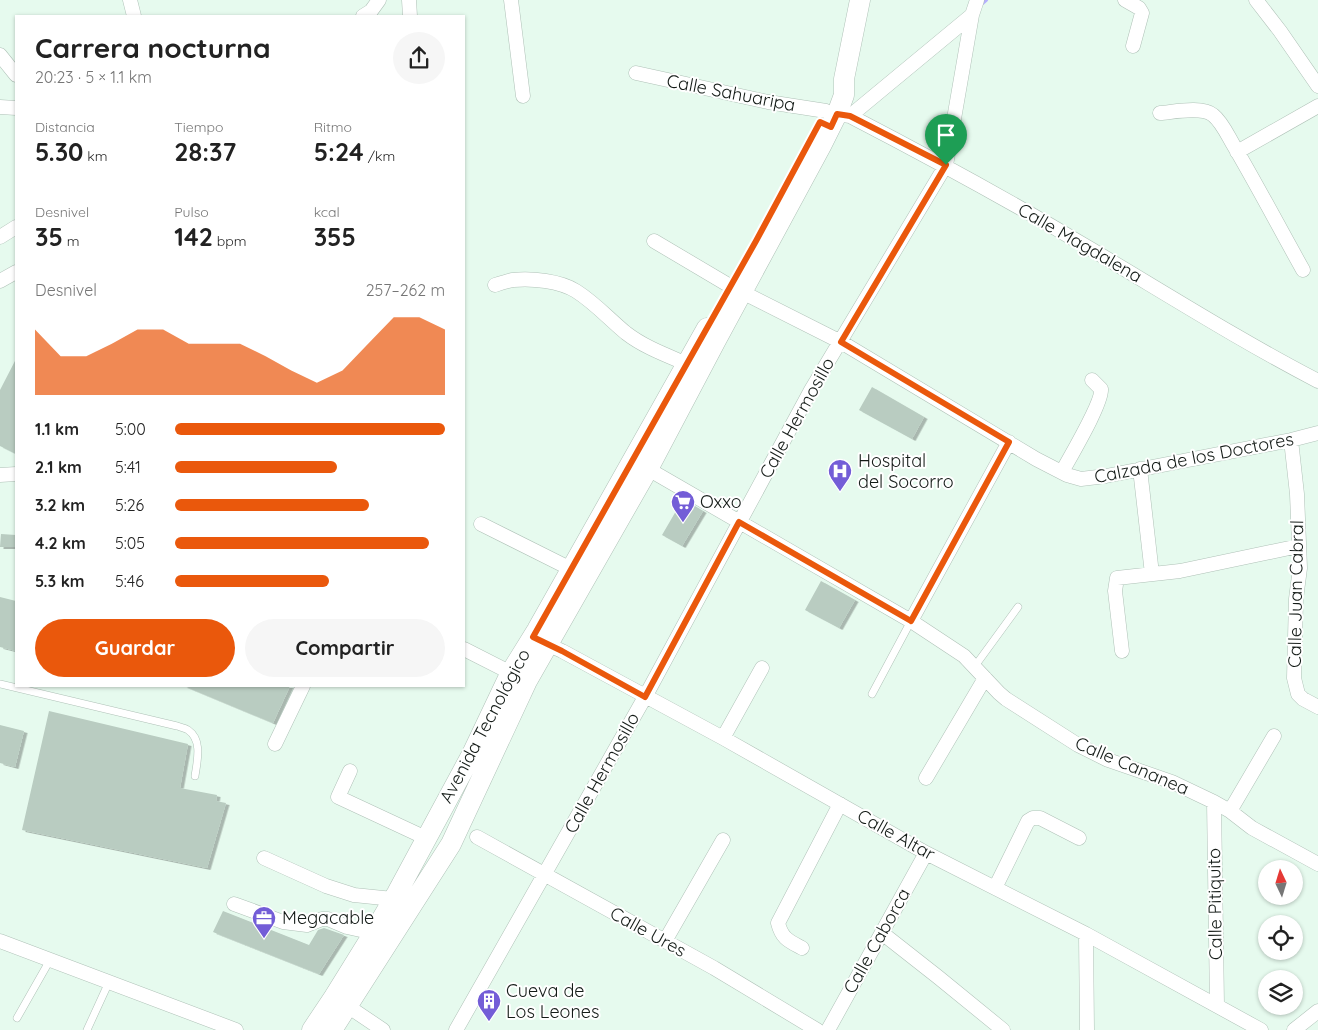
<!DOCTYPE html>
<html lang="es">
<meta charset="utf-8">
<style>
:root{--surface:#fff;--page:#f6f6f6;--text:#222;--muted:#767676;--accent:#ea580c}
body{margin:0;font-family:Quicksand,sans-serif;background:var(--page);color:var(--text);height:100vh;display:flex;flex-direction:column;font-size:19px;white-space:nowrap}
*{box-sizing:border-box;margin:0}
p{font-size:16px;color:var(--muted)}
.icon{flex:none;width:28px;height:28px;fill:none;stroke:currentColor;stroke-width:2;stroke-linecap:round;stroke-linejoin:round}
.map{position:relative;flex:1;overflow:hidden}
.side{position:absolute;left:15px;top:15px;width:450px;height:672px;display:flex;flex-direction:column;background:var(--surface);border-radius:0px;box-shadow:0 1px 4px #0004}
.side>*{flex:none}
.needle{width:32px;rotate:356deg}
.fabs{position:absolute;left:1258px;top:860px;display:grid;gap:10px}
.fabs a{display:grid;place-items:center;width:45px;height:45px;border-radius:50%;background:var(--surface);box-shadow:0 1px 4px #0004;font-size:25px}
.pin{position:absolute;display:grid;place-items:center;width:42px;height:42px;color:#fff;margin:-51px -21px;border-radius:50% 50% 50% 0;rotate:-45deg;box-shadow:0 0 5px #0007}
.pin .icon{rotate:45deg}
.round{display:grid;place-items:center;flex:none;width:52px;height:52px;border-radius:26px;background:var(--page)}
.overview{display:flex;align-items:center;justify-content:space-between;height:85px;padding:0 20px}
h1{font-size:28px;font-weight:800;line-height:38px}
.stats{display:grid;grid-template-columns:repeat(3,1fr);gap:8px;height:85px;padding:5px 20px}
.stats div{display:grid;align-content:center}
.stats b{font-size:25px;font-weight:800}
.stats small{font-size:14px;font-weight:400}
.stats p{font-size:14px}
.chart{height:140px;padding:10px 20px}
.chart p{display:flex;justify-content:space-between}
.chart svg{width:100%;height:90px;margin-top:5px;fill:var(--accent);opacity:.7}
.cta{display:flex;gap:10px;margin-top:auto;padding:10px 20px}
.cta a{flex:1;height:58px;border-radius:30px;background:var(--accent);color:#fff;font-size:20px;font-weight:800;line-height:58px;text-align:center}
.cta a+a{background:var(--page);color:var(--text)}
ul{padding:0 20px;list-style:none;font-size:16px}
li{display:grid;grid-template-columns:80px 60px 1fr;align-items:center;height:38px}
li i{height:12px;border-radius:6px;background:var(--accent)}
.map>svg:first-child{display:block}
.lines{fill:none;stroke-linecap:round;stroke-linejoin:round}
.stream{stroke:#b5affe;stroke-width:4}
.building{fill:#b9ccc1;filter:url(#shadow)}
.lane-casing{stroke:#afc1b7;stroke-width:8}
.street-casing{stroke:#afc1b7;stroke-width:15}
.secondary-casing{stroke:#afc1b7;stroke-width:21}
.lane{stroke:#fff;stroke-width:7}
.street{stroke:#fff;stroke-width:14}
.secondary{stroke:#fff;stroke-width:20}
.route-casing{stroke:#fff;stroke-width:10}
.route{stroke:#ea580c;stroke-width:6}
.labels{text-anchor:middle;stroke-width:4;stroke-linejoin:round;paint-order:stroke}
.street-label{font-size:18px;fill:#141b17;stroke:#fff}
.poi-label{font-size:18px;fill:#141b17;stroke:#fff;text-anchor:start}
</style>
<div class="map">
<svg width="1318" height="1030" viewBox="0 0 1318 1030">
<defs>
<filter id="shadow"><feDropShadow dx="3.5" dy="2" stdDeviation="0" flood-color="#0004"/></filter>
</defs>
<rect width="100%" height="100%" fill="#e6faee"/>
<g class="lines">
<path class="stream" d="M979,6L986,0"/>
</g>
<path class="building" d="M16,359V454L0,446V390Z
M872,387L924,417L912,439L859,410Z
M683,499L703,511L682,546L662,535Z
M1,534L16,535V547H0Z
M821,581L855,600L839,628L805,610Z
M0,597L16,601V651L0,647Z
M184,686H290L273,723Z
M49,711L188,744L180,788L217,795L216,801L226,803L207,868L22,830Z
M0,725L24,731L15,767L0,763Z
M223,911L309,945L318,930L324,928L344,935L319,974L213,932Z"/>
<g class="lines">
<g class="lane-casing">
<path id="lane" d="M975,666L1018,607
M0,684L177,726C180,727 185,728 188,730C203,740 197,762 195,776
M872,694L911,621
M17,1018L50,960
M87,1030L109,982"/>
</g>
<g class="street-casing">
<path id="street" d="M130,0L134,16
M409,0L410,16
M511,0L523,96
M1125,0L1139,8L1142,13L1133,46
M1256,0L1280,31L1318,86
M363,16L371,11L379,0
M0,55L16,75
M636,73L768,102L826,111
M0,107L16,108
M1160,113C1174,112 1202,106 1213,115C1222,122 1228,136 1234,146C1258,187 1280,229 1303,270
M837,114L850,116C931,158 1010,201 1089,248C1165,293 1239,340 1318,381
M850,116L972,15
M1237,152L1318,106
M0,237L16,227
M654,241L730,286L841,342L1036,459L1067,475L1081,479L1106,476L1291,440L1318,433
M0,281L16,272
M495,285C501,283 507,281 513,280C532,278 560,281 576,291C595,303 609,319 626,333C644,347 666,355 687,364
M1291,440L1297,494L1300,568L1296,599L1294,678L1298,694L1303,699L1318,707
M648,469L911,621L964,656L999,693L1006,699L1078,745L1108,760L1172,782L1214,802L1230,811L1252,828L1318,864
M1140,469L1152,574
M1062,472C1070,457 1103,402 1101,389L1092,380
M0,475L16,474
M481,524L571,569
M911,621L1009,442
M540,641L562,651L723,738L926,853L1086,934L1261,1030
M464,649L517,676
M1122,651L1115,591L1117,578L1180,571L1299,546
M723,738L762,668
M275,744L303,686
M350,771L338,797L426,838
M926,778L985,678
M1214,802L1217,1005
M1230,811L1274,736
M477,837L714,968L817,1030
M264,858L326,886L354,895L393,899
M995,888L1028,821L1033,818H1040L1079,838
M234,904L283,922L307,925L322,919H328L347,927L374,933
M882,933L938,977L1003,1030
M1086,934L1087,1030
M0,941L236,1030
M665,941L723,840
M802,948C789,941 782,939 778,923L840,804
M340,1001L383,1030
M456,1030L645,697L811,390L946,165L972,15L977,0
M828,1030L926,853
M1294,1030L1318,1011"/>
</g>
<g class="secondary-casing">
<path id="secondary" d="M312,1030L334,997L370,939L397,893L472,754L511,672L537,630L707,328
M332,1030L451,844L527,681L648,469L715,342L821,146L837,114L844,95V79L860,0"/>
</g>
<use href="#lane" class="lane"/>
<use href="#street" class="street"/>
<use href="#secondary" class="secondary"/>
</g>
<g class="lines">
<g class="route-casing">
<path id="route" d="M837,114L850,116L946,165L841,342L1009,442L911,621L739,522L645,697L562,651L533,637L756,241L820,122L831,127Z"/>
</g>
<use href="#route" class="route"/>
</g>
<defs>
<g id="hospital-pin" transform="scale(1.25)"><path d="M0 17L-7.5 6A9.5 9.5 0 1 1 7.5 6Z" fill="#735dd7" stroke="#fff"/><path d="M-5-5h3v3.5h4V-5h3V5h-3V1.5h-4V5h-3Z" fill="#fff"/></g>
<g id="supermarket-pin" transform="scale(1.25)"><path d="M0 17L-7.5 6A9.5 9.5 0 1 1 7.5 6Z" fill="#735dd7" stroke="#fff"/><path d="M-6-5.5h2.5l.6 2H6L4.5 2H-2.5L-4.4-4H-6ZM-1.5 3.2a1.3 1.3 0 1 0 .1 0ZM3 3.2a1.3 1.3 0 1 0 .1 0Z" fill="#fff"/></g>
<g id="office-pin" transform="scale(1.25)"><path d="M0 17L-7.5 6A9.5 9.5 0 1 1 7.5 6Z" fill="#735dd7" stroke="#fff"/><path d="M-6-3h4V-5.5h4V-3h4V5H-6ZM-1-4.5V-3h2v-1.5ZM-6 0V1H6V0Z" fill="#fff"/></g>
<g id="building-pin" transform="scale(1.25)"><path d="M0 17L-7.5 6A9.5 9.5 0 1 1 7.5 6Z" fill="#735dd7" stroke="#fff"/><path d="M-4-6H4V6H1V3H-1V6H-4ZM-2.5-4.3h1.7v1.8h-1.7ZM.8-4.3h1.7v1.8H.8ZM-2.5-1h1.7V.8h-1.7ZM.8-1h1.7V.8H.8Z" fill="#fff"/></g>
</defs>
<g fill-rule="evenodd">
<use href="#hospital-pin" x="840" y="471"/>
<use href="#supermarket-pin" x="683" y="502"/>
<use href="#office-pin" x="264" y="918"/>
<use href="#building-pin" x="489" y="1001"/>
</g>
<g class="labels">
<g class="street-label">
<text transform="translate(731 93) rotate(11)" y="6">Calle Sahuaripa</text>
<text transform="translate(1080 243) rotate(30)" y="6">Calle Magdalena</text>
<text transform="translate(797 418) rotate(-61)" y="6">Calle Hermosillo</text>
<text transform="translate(1194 458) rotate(-11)" y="6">Calzada de los Doctores</text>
<text transform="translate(1296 594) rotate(-89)" y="6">Calle Juan Cabral</text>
<text transform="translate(485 726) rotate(-62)" y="6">Avenida Tecnológico</text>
<text transform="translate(1132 766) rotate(23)" y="6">Calle Cananea</text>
<text transform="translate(602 773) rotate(-61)" y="6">Calle Hermosillo</text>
<text transform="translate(896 835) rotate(29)" y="6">Calle Altar</text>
<text transform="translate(1215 904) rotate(-91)" y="6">Calle Pitiquito</text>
<text transform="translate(648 932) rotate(29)" y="6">Calle Ures</text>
<text transform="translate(877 941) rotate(-61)" y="6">Calle Caborca</text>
</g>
<g class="poi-label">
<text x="858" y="467">Hospital<tspan x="858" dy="21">del Socorro</tspan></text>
<text x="700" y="508">Oxxo</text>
<text x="282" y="924">Megacable</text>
<text x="506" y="997">Cueva de<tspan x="506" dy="21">Los Leones</tspan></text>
</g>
</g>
</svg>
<div class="fabs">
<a><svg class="needle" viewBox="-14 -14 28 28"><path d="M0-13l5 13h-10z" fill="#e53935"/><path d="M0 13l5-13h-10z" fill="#767676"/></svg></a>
<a><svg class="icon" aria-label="locate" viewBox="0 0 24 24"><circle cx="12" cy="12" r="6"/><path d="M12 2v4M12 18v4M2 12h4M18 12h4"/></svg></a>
<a><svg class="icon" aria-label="layers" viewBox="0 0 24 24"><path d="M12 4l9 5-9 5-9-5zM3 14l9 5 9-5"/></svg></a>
</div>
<div class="pin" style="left:946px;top:165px;background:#1e9e55"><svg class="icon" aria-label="arrive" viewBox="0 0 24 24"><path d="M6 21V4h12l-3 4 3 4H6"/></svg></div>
<section class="side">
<div class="overview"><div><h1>Carrera nocturna</h1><p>20:23 · 5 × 1.1 km</p></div><a class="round"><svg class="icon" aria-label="share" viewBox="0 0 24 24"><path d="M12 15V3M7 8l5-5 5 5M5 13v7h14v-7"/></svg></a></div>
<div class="stats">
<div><p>Distancia</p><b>5.30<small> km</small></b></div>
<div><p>Tiempo</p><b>28:37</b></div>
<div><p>Ritmo</p><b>5:24<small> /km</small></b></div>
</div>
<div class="stats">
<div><p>Desnivel</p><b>35<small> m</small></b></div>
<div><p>Pulso</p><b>142<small> bpm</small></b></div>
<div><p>kcal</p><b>355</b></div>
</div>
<div class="chart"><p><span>Desnivel</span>257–262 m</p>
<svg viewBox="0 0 160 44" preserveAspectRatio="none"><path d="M0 44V12L10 25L20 25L30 19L40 12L50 12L60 19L70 19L80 19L90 25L100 32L110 38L120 32L130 19L140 6L150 6L160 12V44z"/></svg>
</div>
<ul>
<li><b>1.1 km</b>5:00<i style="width:100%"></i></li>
<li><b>2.1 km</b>5:41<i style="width:60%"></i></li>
<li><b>3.2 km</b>5:26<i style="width:72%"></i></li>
<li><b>4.2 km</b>5:05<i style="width:94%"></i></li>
<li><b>5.3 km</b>5:46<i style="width:57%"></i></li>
</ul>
<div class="cta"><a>Guardar</a><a>Compartir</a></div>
</section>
</div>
